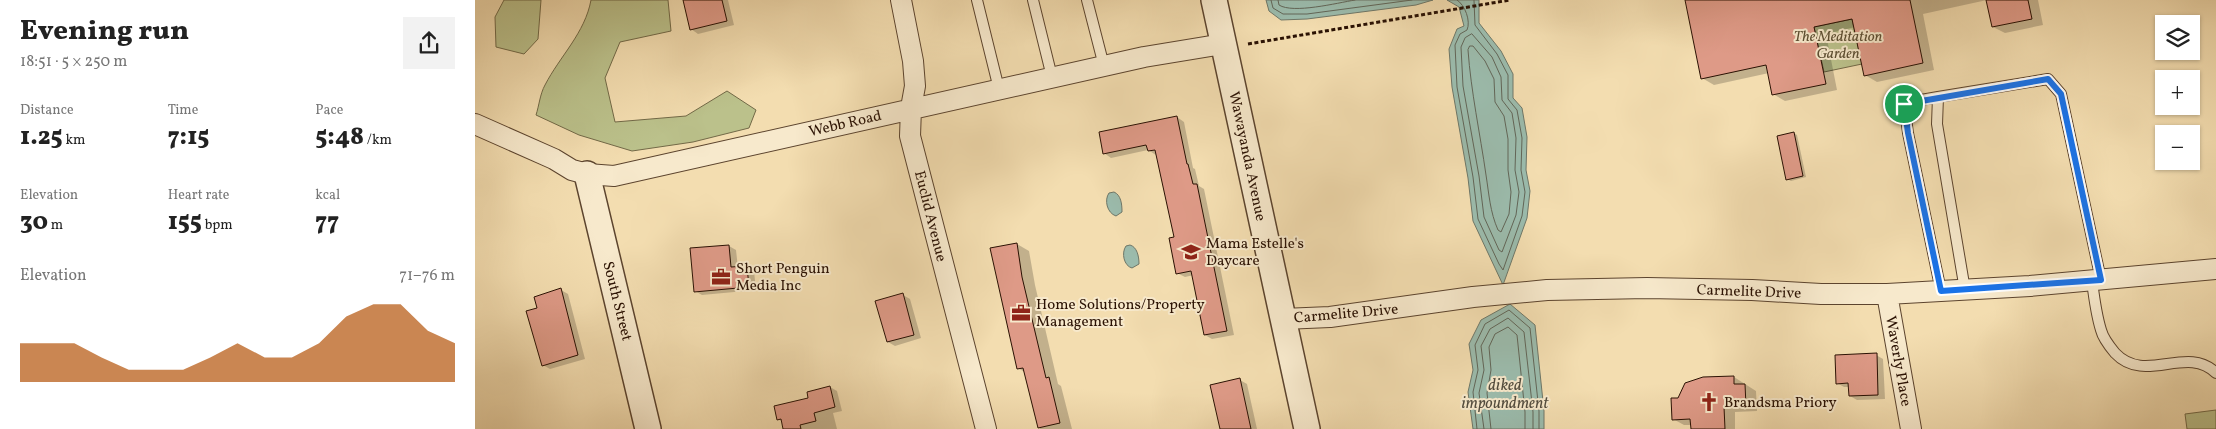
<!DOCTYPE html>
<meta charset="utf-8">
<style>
:root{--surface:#fff;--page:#f2f2f2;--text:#222;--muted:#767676;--accent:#b45309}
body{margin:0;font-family:Vollkorn,serif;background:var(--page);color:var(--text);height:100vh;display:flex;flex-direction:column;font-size:19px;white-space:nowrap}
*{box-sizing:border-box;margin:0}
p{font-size:16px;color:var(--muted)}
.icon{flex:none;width:28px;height:28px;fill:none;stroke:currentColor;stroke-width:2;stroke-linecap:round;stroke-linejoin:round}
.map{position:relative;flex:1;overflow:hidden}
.panel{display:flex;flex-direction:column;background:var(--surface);width:475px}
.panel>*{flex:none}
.tools{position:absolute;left:1680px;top:15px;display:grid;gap:10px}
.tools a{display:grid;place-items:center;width:45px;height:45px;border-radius:0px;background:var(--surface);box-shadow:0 1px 4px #0004;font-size:25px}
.pin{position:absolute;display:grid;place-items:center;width:42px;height:42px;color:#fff;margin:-21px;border:2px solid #fff;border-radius:50%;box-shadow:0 1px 5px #0007}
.round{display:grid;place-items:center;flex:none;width:52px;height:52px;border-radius:0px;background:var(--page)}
.overview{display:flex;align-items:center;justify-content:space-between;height:85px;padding:0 20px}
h1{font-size:28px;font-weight:800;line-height:38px}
.metrics{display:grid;grid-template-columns:repeat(3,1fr);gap:8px;height:85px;padding:5px 20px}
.metrics div{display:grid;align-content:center}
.metrics b{font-size:25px;font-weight:800}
.metrics small{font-size:14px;font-weight:400}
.metrics p{font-size:14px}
.chart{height:140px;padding:10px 20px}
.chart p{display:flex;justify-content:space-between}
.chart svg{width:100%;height:90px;margin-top:5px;fill:var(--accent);opacity:.7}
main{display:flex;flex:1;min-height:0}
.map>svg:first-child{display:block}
.green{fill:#bbc18b;stroke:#726947}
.water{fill:#9bbbac;stroke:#6e7768}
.shadow{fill:#0003}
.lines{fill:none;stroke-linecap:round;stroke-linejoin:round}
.shore{stroke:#626658;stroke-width:1}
.building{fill:#de9a87;stroke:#2a1103}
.service-casing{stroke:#5c442e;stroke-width:12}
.minor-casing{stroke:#5c442e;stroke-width:22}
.tertiary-casing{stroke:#5c442e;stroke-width:28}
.path{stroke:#2a1103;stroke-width:3;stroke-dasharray:4 2.5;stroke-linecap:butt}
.service{stroke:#f7e9cc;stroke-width:10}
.minor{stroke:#f7e9cc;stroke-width:20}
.tertiary{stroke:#f7e9cc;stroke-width:25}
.route-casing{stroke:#fff;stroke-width:10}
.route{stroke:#1a73e8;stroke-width:6}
.labels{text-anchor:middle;stroke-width:4;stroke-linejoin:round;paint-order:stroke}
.park-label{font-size:15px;font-style:italic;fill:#5d4f33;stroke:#f7e9cc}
.street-label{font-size:15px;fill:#2a1103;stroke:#f7e9cc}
.poi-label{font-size:15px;fill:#2a1103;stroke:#f7e9cc;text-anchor:start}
.water-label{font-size:16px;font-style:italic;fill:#524c3e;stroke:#f7e9cc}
</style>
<main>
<section class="panel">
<div class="overview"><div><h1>Evening run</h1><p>18:51 · 5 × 250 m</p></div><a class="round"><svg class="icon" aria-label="share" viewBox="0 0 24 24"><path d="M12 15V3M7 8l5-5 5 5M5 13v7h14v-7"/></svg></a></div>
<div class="metrics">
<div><p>Distance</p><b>1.25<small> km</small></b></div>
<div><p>Time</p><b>7:15</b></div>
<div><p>Pace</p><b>5:48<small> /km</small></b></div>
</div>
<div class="metrics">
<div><p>Elevation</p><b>30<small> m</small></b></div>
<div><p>Heart rate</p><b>155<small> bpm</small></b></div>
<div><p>kcal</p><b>77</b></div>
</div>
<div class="chart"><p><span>Elevation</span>71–76 m</p>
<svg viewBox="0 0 160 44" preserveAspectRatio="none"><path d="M0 44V25L10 25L20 25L30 32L40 38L50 38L60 38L70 32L80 25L90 32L100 32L110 25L120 12L130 6L140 6L150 19L160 25V44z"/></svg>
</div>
</section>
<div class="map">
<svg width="1741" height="429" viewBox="0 0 1741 429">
<rect width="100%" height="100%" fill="#f3ddb0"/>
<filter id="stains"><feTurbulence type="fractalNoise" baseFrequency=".004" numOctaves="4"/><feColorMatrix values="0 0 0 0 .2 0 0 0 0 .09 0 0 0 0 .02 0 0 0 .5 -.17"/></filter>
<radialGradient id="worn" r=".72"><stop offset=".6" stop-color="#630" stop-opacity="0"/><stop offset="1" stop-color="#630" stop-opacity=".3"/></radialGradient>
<path class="green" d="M29,0H66L63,39L49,54L21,47L20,17Z
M116,0H193L196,31L145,42L130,78L140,122L211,116L252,91L281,110L274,128L218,142L157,151L104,135L61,115C64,106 65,94 70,85C85,56 110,33 116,0Z
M1377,19L1387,64L1349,72L1339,27Z
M1741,410V429H1712L1710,414Z"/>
<path class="water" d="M791,0H958L941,5L832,19L806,20L794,11Z
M972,0H1004V23L1026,51L1038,74V98L1047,108L1052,137L1051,170L1055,191L1052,218L1028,285L998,221L993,178L977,87L974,49L982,29L989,26L984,7Z
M639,192C646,195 647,204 647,212L641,216C632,213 629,200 634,193Z
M655,245C662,247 664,256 664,264L657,268C649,266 646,253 651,246Z
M1035,304L1060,325L1069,411V429H998L993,392L998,370L994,344L1006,320Z"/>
<path class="shadow" d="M209,0H253L259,25L223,34L216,29Z
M1211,0H1563L1568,25L1530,33L1518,27L1512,0L1448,14L1459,70L1402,82L1390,75L1380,27L1351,34L1362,90L1310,101L1298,94L1294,73L1239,85L1227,78Z
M702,117L709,122L718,168L720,169L724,186L729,189L759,335L737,339L730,335L719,275L710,277L702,273L701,238L681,155L673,150L636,158L629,153Z
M1319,133L1322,135L1331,177L1316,181L1312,179Z
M542,244L554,251L560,285L583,384L586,386L597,429H565L551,373L543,368Z
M254,246L261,250L263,268L272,267L279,271L281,290L227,295L220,291Z
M86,290L93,294L110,359L75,369L68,365L63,309Z
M428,295L435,299L446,338L420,346L413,342Z
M1401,355L1408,359L1410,399L1382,400L1375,396V387H1369L1362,383Z
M1259,377L1281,391L1282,411L1260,412V429H1217V425H1209L1198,419L1204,399Z
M765,380L772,384L782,429H746Z
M355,387L362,391L367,411L358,413L362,429H309L308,422L303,419Z"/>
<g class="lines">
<path class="shore" d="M796,0L798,8L808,14H832L937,0
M803,0L804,5C818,14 862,3 880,0
M982,0C990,5 996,21 992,30L985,34L980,45L982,87L998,177L1003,219L1024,264L1028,270L1047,216L1050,192L1046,170L1047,138L1042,110L1033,99V75L1022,54L1000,25L999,0
M997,34L1017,57L1026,77L1027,100L1037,113L1041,138L1040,170L1044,192L1041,215L1027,252L1024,250L1009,217L1004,176L988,86L986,47L990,38Z
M995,46H998L1010,61L1019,79L1020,102L1029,116L1033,139V170L1036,192L1034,214L1026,232L1023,230C1015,212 1014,194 1011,175C1005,133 996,92 993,50Z
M1002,429L998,392L1003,370L1000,345L1010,324L1034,310L1055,328L1064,411V429
M1009,429L1004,393L1009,370L1006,346L1015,329L1033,318L1049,332L1058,412V429
M1016,429L1012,393L1016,370L1014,347L1020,334L1033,327L1042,335L1050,412V429"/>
</g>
<path class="building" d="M208,0H247L252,21L215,30Z
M1210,0H1435L1448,63L1389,76L1377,19L1339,27L1351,84L1297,95L1291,65L1226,79Z
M1511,0H1553L1557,19L1517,27Z
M702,116L712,164H713L718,184H722L752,331L729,335L716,271L701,274L694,238L699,237L680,150L673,151L671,145L628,154L624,132Z
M1319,132L1328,176L1311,180L1302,136Z
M542,243L547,277L571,378L574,377L585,423L563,428L548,368L542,369L515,248Z
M254,245L256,267L272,266L274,287L219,292L215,248Z
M86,288L103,355L67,366L51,311L62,308L59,297Z
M428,293L439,335L412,342L400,301Z
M1402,353L1403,395L1374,396L1373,383L1361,384L1360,355Z
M1259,376V384H1270L1271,406L1249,407L1250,429H1216L1215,419L1197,420L1196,398H1203L1210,383L1228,377Z
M765,378L776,429H745L735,385Z
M355,386L360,407L339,413L341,421L325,425L326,429H308L306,419L302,420L299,406L333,398L332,392Z"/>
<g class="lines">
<g class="service-casing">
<path id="service" d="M502,0L524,89
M558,0L577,77
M612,0L629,66
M1463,97L1429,103L1433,133L1466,291
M1617,281C1619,297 1621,314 1626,330C1628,338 1635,347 1640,353C1670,385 1712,344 1741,373
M1490,290L1462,124L1463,97L1573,79L1586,94L1626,280"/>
</g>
<g class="minor-casing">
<path id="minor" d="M426,0L438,61L440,86L436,108L435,136L511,429
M0,124L79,159L97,170L112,174L139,176L669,57L748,44
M1412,294L1436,429
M808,319L855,317L998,297L1072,290L1172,288L1277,290L1346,294H1412L1555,286L1741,269"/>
</g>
<g class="tertiary-casing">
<path id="tertiary" d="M739,0L832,429
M112,174L173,429"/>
</g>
<path class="path" d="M773,44L1035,0"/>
<use href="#service" class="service"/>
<use href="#minor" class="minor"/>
<use href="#tertiary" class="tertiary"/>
</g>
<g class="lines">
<g class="route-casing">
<path id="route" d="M1573,79L1586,94L1626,280L1466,291L1433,133L1429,104Z"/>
</g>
<use href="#route" class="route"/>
</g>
<defs>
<g id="school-bare" transform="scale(1.5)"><path d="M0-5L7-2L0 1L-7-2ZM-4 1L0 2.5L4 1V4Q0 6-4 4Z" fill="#8f2418" stroke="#f7e9cc" stroke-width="2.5" paint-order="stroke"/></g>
<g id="office-bare" transform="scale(1.5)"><path d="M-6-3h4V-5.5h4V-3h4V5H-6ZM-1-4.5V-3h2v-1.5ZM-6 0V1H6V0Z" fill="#8f2418" stroke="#f7e9cc" stroke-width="2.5" paint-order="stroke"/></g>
<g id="church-bare" transform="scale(1.5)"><path d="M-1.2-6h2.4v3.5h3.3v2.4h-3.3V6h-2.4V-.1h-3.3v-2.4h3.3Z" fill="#8f2418" stroke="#f7e9cc" stroke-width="2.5" paint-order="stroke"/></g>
</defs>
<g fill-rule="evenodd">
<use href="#school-bare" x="716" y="252"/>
<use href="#office-bare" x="246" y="277"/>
<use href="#office-bare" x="546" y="313"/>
<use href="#church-bare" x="1234" y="402"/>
</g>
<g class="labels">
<g class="park-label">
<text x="1363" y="41">The Meditation<tspan x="1363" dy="17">Garden</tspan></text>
</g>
<g class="street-label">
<text transform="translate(370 123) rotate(-13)" y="5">Webb Road</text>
<text transform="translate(773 156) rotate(78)" y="5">Wawayanda Avenue</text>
<text transform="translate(456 216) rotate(76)" y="5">Euclid Avenue</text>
<text transform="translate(1274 291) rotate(2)" y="5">Carmelite Drive</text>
<text transform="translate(143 301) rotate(76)" y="5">South Street</text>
<text transform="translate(871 313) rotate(-5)" y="5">Carmelite Drive</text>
<text transform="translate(1424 361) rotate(80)" y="5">Waverly Place</text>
</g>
<g class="poi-label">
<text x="731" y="248">Mama Estelle's<tspan x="731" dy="17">Daycare</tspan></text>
<text x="261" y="273">Short Penguin<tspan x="261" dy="17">Media Inc</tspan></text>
<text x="561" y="309">Home Solutions/Property<tspan x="561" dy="17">Management</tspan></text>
<text x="1249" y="407">Brandsma Priory</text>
</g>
<g class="water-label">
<text x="1030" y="390">diked<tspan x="1030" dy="18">impoundment</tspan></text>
</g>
</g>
<rect width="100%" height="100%" filter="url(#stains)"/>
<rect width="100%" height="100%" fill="url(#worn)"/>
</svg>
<div class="tools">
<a><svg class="icon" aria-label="layers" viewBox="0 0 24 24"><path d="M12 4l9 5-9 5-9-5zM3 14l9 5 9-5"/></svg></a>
<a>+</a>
<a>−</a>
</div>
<div class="pin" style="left:1429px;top:104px;background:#1e9e55"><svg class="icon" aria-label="arrive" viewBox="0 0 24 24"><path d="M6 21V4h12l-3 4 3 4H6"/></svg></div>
</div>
</main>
